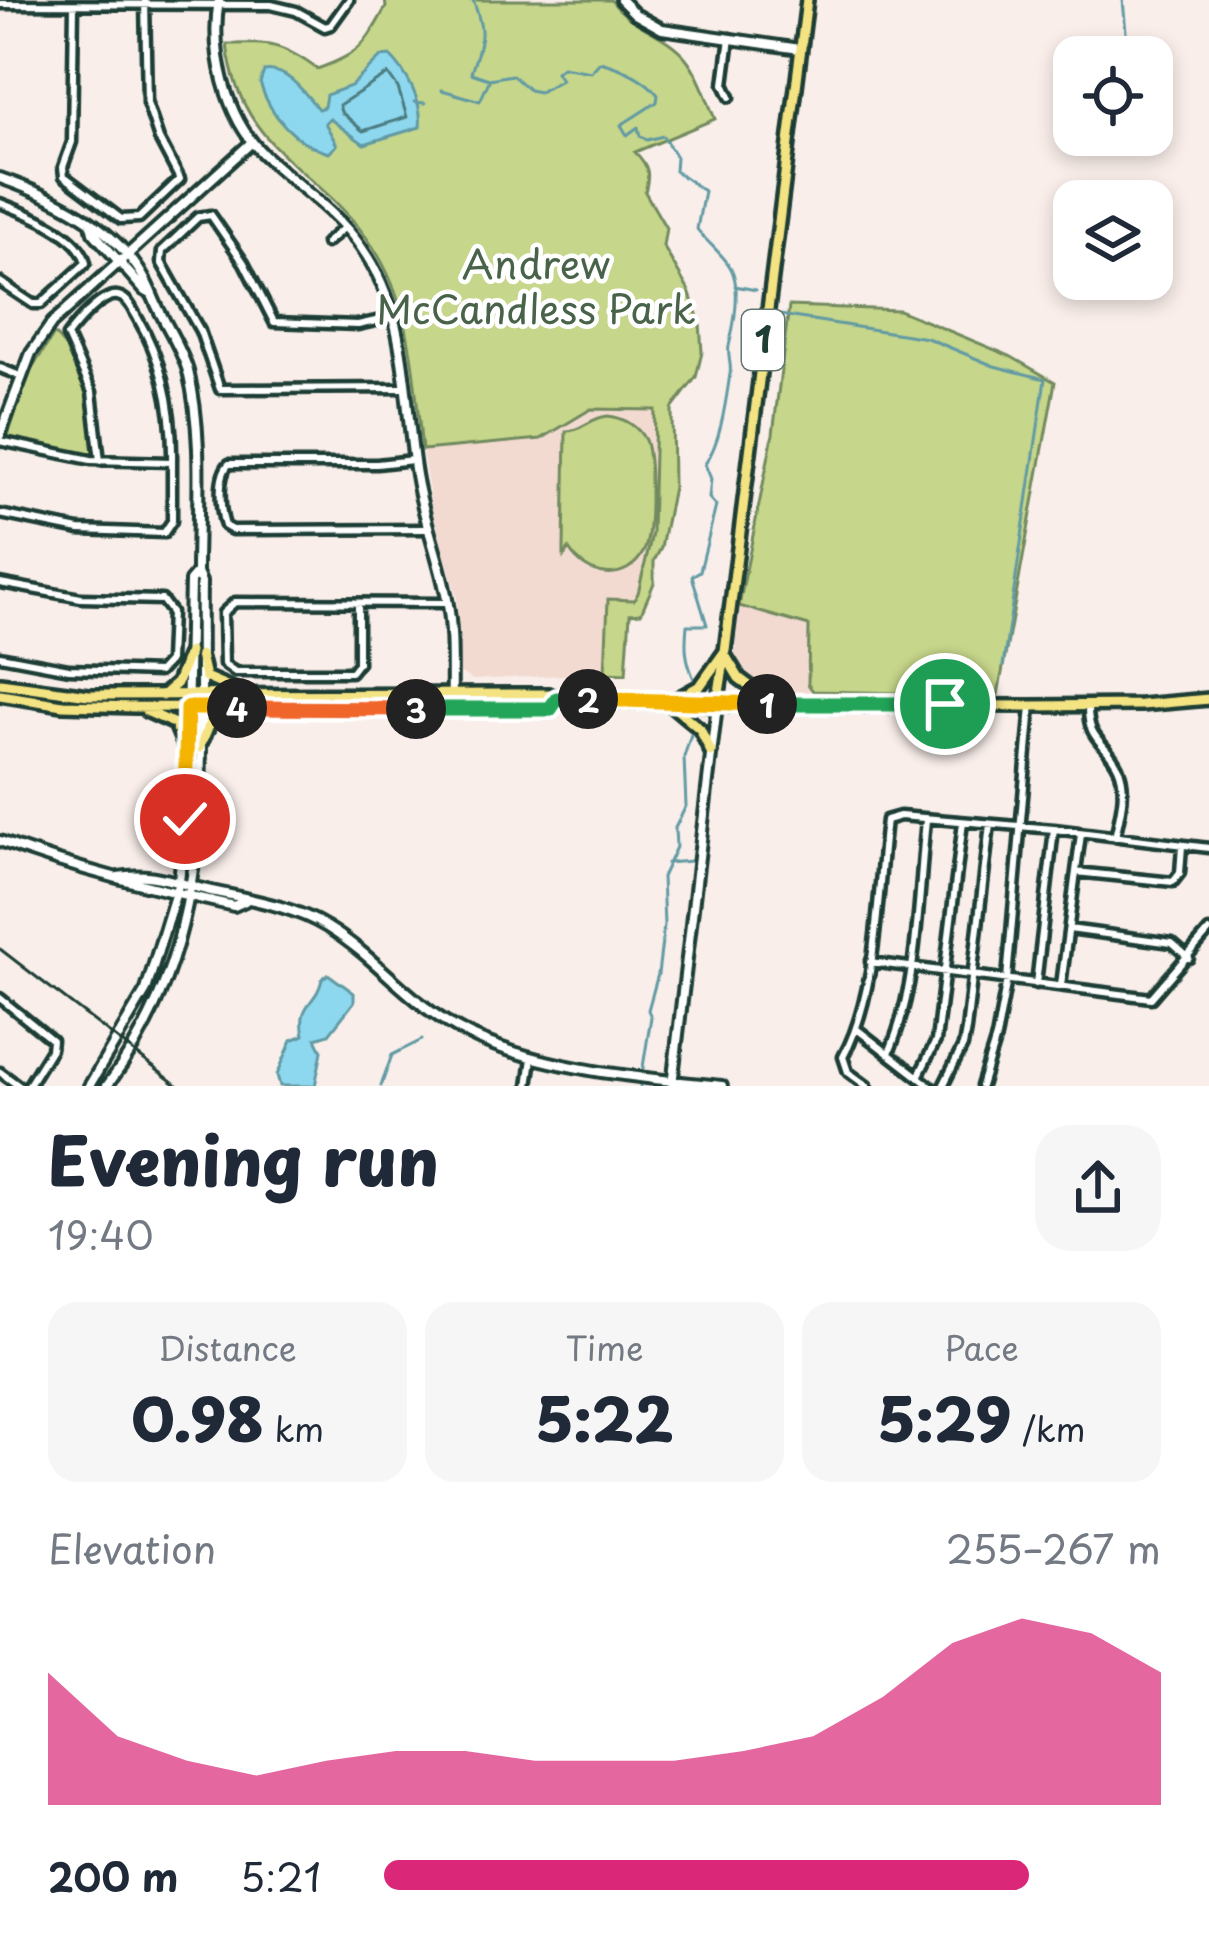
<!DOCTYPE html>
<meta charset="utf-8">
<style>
:root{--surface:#fff;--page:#f6f6f7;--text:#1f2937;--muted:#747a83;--accent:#db2777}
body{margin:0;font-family:"Playpen Sans",sans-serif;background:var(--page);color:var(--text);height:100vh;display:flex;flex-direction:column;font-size:45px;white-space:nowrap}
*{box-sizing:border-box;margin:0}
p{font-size:39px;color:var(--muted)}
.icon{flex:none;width:66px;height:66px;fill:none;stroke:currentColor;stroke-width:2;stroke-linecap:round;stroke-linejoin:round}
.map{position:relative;height:1086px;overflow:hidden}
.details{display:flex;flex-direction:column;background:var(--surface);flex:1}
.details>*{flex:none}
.controls{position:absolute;left:1053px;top:36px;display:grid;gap:24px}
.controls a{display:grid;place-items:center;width:120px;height:120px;border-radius:24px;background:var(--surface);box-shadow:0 6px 18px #0003;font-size:60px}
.pin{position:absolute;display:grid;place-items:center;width:102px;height:102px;color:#fff;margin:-51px;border:6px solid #fff;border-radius:50%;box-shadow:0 3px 12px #0007}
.km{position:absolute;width:60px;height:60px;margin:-30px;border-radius:50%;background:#222;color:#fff;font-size:33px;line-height:60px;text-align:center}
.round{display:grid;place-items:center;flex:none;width:126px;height:126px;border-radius:36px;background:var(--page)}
.headline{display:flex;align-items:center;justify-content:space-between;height:204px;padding:0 48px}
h1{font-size:66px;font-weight:800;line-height:90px}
.metrics{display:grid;grid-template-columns:repeat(3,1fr);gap:18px;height:204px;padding:12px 48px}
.metrics div{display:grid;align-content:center;border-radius:30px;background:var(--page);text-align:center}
.metrics b{font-size:60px;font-weight:800}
.metrics small{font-size:33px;font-weight:400}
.metrics p{font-size:33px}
.chart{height:336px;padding:24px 48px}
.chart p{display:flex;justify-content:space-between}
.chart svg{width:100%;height:216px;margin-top:12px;fill:var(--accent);opacity:.7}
ul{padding:0 48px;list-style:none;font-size:39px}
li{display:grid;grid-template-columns:192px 144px 1fr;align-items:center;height:90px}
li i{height:30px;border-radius:15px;background:var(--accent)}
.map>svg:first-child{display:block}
.built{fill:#f2dad1}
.green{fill:#c6d68a;stroke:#728a5f;stroke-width:3}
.water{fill:#8ed8ef;stroke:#629aa4;stroke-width:3}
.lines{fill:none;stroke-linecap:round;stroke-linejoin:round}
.shore{stroke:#4b7b7f;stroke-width:3}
.stream{stroke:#629aa4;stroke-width:3}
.street-casing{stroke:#1f3d34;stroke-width:15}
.secondary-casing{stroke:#1f3d34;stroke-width:16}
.primary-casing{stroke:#1f3d34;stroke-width:18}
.street{stroke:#fff;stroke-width:6}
.secondary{stroke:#fff;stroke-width:8}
.primary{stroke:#f4e382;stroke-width:9}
.rail{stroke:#1f3d34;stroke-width:3}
.split-1-casing{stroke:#fff;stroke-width:24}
.split-2-casing{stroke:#fff;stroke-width:24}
.split-3-casing{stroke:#fff;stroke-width:24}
.split-4-casing{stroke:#fff;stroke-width:24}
.split-5-casing{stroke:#fff;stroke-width:24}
.split-1{stroke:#22a559;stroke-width:15}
.split-2{stroke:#f5b400;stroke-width:15}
.split-3{stroke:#22a559;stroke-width:15}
.split-4{stroke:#f0652b;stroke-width:15}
.split-5{stroke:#f5b400;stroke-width:15}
.labels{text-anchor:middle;stroke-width:9;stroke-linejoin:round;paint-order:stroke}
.shield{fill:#fff;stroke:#627771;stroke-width:3}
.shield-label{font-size:36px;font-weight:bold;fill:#1f3d34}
.park-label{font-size:39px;fill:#49634a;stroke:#fff}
</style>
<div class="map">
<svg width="1209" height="1086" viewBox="0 0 1209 1086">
<rect width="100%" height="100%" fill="#f9eeea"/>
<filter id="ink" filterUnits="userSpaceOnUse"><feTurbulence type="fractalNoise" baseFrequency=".00833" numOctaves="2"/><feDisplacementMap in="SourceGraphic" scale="24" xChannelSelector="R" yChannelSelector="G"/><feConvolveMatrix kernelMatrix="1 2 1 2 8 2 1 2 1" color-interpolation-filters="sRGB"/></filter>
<g filter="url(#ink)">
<path class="built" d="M591,409L655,410L652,534L635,600L608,599L605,673L473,680L460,673L457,597L432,510L422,450L541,439Z
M739,606L809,626L808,684L813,691L751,693L733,672Z"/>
<path class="green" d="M385,0H611C631,28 665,32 686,58C699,74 707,100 715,119L635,152C649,166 650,174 645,192L666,228L663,246L689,291L700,323L702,352L696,377L672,409L673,487L661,548L654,561V583L641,613L630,614L626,674L605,673L608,599L634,600L638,593L652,534L655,410L591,409L541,439L422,450C414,380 413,308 373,247C320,166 240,154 227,44C270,43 282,43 317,69C360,54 364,46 386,7Z
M789,306L899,310L1010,356L1055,382L998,695L813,691L808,684L809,626L739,606L773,434Z
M54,334C84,363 98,411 96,452L91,456L13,441L8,436L28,375Z
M608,416C624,418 637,425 645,440C652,457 652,535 644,551C626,585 586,577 569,549L564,556V548L566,431C580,432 591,417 608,416Z"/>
<path class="water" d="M390,56C407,73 423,102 420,127L364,144L330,119L325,123L337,145L329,153C296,144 270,116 260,83L264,71C287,67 305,93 318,109L324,107L326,95L351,86L381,57Z
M328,974L354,993V1002L329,1034L316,1038L322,1051L315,1086H280L277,1075L292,1040L304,1035C297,1002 317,1005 322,979Z"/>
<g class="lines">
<path class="shore" d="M388,74L398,88L407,117L363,131L341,112L339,105Z"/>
<path class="stream" d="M473,0C486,35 482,38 471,73L489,79L512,75L529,90L539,92L561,80L556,72L562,67L591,72L600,62C622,68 645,78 658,95L657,102L621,125L627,135L638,127L640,136L647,140L663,136L676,157L675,171L704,191L697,229C706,242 728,258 733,273C740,294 734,326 729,346C727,354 732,365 730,374C726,400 721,442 705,464L711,479L709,498L716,506L700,571L692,576L707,625H687C685,647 685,658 694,679
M1121,57L1126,32L1123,0
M442,90L480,101L489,81
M414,102L425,103
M735,286L756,290
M780,315L927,338L994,366L1045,379L1003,666
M667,863L691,861
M381,1086L392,1055L422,1040
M640,1086L651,1017L648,1010L658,974L664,925L662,877L676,847L675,828L686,806L684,757L692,731"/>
<g class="street-casing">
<path id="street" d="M0,4L271,5L296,11L325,27L331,25L349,0
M74,5L72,142L63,167L64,176L121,219L139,218L180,179L159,139L147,103L145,0
M730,97L724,84L730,38
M0,203C26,213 80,233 86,263L41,304H33L0,282
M326,243L345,227
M394,317L358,325L274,322L244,263L211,215L198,217L162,251L161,262L200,331L220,389L405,388
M0,368L20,376
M0,441L91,460L172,462V521L164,533L79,530L0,514
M413,460L377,464H229C217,476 220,510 225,526L232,530L427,529
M100,461L92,392L67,336C76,324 102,293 118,296C128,298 132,309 137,317C163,361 173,411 172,462
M0,583L81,598L162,600L171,612L169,661L159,672L69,669L0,656
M358,603V663L351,672H235L224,664L223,613L235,602L447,603
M1088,705C1087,741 1105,740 1118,767C1128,789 1120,814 1115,837
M1076,872L1173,882L1180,873L1182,846
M1069,929L1172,943L1189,958
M870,962L1151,998L1209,931
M1036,984L1054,829
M1061,985L1081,834
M0,998L52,1040L51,1049L28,1086
M858,1030L930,1086
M889,1053C919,983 918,896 926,820
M0,1072L19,1086
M919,1075L936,1041L963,822
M528,1086L532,1058
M867,1086L848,1072L843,1057C878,994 877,893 886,820L900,816L1054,829L1209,848
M943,1086L963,1046L966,1030L990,824
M981,1086L996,1038L1007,979L1031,706"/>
</g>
<g class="secondary-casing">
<path id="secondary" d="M219,0C210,51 225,116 262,153C295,185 335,209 361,247C409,314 403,397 416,475C423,518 439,557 447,599C454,635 451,672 452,709
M621,0L635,14L662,29L800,49
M0,178C63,200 128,233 153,297C163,322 180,344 188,371C204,436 197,507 197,573L201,582C198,760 222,935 107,1086
M91,224L93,232L144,290L151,294
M0,435L31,353L52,323L252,142
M0,841C77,870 154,888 234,906L245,901
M118,877C150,871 177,883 207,890C247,899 291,905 327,927C384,962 415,1013 481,1040C555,1071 642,1078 722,1086
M672,1085L717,705
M89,1086L146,990L179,882L185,819L190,581L197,573"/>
</g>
<g class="primary-casing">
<path id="primary" d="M200,655L205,677L240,692
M725,655L739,678L774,704
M0,683L89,695L549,694L557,699L717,705L1031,706L1141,705L1209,699
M0,695L63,705L135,707L550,709L557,699
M162,696L177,683L189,652
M669,703L700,686L725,651L807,0
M669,703L700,729L711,752
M717,705L725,655
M146,711L175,724L185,748
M199,748L211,721L226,711"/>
</g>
<use href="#street" class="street"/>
<use href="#secondary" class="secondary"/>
<use href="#primary" class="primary"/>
<path class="rail" d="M0,949L178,1086"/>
</g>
</g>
<g class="lines" filter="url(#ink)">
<g class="split-1-casing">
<path id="split-1" d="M767,704H945"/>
</g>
<g class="split-2-casing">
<path id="split-2" d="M588,699L767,704"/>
</g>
<g class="split-3-casing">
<path id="split-3" d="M416,709H550L557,699H588"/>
</g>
<g class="split-4-casing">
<path id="split-4" d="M237,708L416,709"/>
</g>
<g class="split-5-casing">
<path id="split-5" d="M185,819L187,708H237"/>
</g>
<use href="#split-1" class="split-1"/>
<use href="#split-2" class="split-2"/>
<use href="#split-3" class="split-3"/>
<use href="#split-4" class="split-4"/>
<use href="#split-5" class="split-5"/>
</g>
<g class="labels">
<rect class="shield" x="742" y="310" width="42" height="60" rx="9"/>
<g class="shield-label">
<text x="763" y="353">1</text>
</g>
<g class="park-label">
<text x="536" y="279">Andrew<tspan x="536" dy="45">McCandless Park</tspan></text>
</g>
</g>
</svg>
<div class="controls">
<a><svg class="icon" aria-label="locate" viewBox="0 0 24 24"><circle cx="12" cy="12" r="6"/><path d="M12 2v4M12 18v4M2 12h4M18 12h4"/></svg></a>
<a><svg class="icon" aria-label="layers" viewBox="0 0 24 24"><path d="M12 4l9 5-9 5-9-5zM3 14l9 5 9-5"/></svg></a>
</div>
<div class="pin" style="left:945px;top:704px;background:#1e9e55"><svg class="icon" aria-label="arrive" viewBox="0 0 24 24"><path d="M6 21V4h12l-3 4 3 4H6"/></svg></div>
<div class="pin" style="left:185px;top:819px;background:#d93025"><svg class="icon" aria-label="check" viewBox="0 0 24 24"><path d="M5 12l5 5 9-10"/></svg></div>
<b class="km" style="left:767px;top:704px">1</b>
<b class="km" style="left:588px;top:699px">2</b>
<b class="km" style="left:416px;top:709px">3</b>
<b class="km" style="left:237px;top:708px">4</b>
</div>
<section class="details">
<div class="headline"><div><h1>Evening run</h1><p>19:40</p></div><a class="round"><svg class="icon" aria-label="share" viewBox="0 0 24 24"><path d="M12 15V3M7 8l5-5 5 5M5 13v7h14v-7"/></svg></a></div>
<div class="metrics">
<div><p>Distance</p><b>0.98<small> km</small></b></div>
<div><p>Time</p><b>5:22</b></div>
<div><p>Pace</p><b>5:29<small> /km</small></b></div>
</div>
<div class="chart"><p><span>Elevation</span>255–267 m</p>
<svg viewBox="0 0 160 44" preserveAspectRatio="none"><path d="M0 44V17L10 30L20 35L30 38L40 35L50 33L60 33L70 35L80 35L90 35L100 33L110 30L120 22L130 11L140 6L150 9L160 17V44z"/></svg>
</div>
<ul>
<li><b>200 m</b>5:21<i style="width:83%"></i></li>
</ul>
</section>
